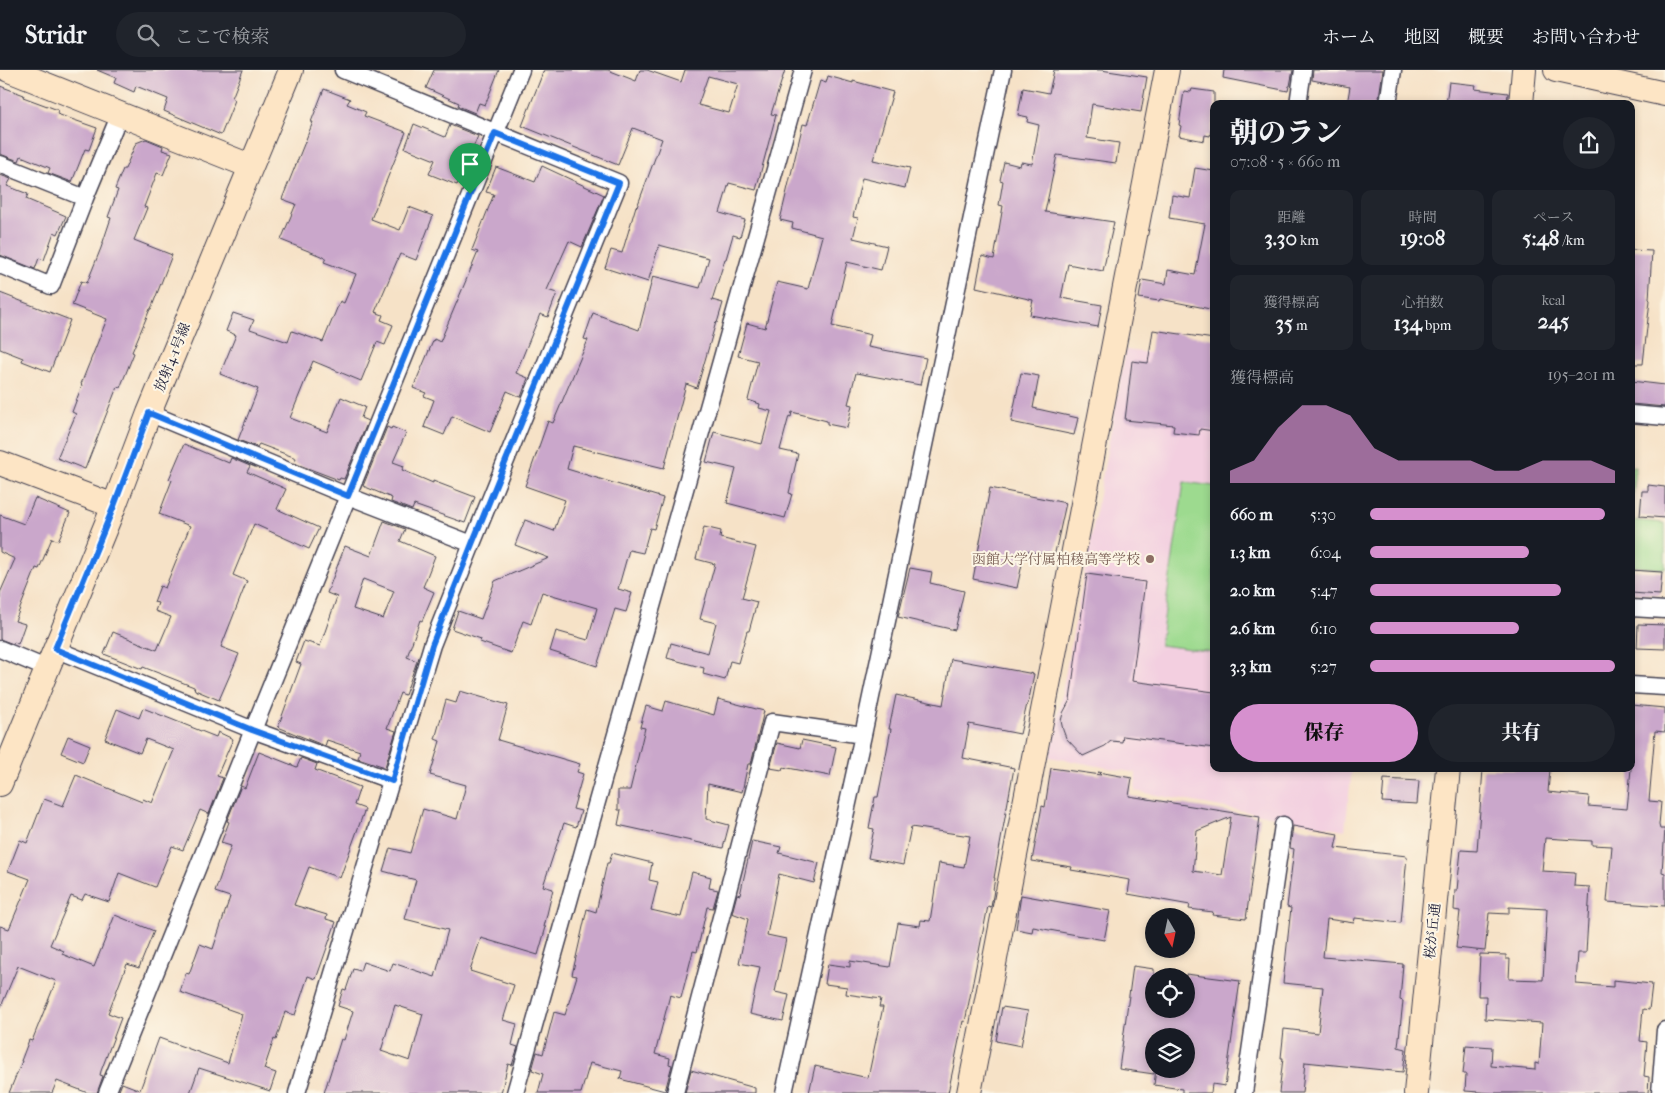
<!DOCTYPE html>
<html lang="ja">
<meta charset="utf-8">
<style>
:root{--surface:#171b24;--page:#20242c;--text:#f1f3f6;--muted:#9ea1a6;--line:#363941;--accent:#d690ce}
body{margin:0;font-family:"IM FELL French Canon","Noto Serif JP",serif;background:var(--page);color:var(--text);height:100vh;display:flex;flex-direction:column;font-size:19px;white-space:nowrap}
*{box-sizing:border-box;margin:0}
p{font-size:16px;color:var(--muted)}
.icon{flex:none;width:28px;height:28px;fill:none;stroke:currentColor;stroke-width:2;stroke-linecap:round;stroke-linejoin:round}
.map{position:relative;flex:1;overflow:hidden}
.panel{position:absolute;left:1210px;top:30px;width:425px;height:672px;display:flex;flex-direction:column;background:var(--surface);border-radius:10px;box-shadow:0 2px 8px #0003}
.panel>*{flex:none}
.needle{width:32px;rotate:171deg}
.fabs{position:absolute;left:1145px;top:838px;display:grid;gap:10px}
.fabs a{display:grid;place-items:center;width:50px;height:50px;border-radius:50%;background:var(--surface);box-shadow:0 2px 8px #0003;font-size:25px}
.pin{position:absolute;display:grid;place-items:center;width:42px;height:42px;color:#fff;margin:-51px -21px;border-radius:50% 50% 50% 0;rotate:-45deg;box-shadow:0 0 5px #0007}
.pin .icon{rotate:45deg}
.round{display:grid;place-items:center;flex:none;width:52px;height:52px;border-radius:26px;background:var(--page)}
.head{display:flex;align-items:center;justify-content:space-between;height:85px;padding:0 20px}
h1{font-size:28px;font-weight:800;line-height:38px}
.metrics{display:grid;grid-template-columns:repeat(3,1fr);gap:8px;height:85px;padding:5px 20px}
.metrics div{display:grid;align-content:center;border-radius:10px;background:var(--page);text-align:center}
.metrics b{font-size:21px;font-weight:800}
.metrics small{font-size:14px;font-weight:400}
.metrics p{font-size:14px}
.chart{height:140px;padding:10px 20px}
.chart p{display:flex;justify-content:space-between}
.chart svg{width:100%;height:90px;margin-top:5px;fill:var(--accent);opacity:.7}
.action{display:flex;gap:10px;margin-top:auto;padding:10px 20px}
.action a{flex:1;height:58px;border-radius:30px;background:var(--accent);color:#111;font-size:20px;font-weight:800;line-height:58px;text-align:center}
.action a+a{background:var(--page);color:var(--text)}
ul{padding:0 20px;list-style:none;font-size:16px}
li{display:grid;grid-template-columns:80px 60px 1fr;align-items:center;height:38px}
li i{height:12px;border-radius:6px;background:var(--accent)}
header{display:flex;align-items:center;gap:30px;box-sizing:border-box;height:70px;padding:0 25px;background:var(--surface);border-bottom:1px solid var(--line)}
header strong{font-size:24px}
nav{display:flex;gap:28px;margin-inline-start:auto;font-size:18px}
.search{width:350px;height:45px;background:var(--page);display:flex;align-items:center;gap:12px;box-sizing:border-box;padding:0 18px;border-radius:28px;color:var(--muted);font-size:19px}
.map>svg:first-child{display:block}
.built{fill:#f3cfe0}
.green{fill:#9dda8f;stroke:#607e65}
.building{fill:#caa7cb;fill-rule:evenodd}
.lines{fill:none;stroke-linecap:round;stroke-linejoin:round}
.street-casing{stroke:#423f50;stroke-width:19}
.secondary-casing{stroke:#423f50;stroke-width:26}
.street{stroke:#fff;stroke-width:16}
.secondary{stroke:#fde5c5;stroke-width:24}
.route-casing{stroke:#fff;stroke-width:10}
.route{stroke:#1a73e8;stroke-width:6}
.education-dot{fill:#8d6e63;stroke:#fcf5e5;stroke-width:2}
.labels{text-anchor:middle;stroke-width:4;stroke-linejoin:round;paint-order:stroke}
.street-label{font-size:14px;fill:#22223b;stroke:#fcf5e5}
.education-label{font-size:14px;fill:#785e54;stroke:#fcf5e5;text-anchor:end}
</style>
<header>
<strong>Stridr</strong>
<div class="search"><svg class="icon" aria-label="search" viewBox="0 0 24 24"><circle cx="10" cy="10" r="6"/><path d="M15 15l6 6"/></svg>ここで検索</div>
<nav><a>ホーム</a><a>地図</a><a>概要</a><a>お問い合わせ</a></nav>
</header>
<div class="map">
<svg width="1665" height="1023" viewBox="0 0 1665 1023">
<rect width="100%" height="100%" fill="#fcf5e5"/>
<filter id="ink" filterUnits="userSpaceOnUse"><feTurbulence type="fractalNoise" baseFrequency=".02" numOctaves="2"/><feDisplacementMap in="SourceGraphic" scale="10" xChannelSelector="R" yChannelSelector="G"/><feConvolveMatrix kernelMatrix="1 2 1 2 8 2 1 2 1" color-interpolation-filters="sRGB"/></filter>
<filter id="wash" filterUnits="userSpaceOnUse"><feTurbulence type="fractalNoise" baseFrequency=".0096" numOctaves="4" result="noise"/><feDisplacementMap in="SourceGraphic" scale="20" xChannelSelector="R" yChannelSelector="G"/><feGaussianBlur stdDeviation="1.12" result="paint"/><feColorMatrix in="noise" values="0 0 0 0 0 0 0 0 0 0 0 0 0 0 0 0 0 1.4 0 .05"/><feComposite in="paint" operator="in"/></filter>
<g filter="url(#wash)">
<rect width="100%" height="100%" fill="#f6e2c7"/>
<path class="built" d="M1126,280L1214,291V699H1352L1345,760L1135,721L1136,703L1050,687Z"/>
<path class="green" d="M1631,396L1636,397L1631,450L1665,453V499L1631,496Z
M1184,412L1214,416V582L1160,575Z"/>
<g id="blocks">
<path class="building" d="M97,0H243L232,28L235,30L221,65L164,41L168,29L136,16L134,22L114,13L116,8Z
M434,0H499L485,35L479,33L475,43L458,36L459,33L426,18Z
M544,0H608L636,11L640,0H647L681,12L685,0H785L771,44L776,45L756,120L729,113L720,143L745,150L740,167L733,165L726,189H725L712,230L723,233L717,253L716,252L697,318L686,314L664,398L573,376L567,399L663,428L654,459L650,458L643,483L629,480L618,519L632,523L626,542L615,539L597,596L550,581L556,561L588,570L597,538L542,522L531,554L523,551L511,583L480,572L481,569L452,559L458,541L481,549L495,511L549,488L515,475L525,450L554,461L565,430L525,416L548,351L553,353L588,270L584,269L593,243L639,260L653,206L700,218L709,188L659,175L648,212L605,198L611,180L622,183L636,136L637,137L662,69L633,58L618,95L522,56ZM708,6L738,14L729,43L698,35Z
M1054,0H1101L1147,7L1141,42L1092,34L1087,68L1119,73L1116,93L1057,85L1045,142L1114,152L1103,201L1068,194L1061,228L1102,235L1098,257L1030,245L1033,230L976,217L982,186L994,189L1003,136L999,135L1003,111L1000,110L1004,92L1020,96L1021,92L1032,94L1039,55L1027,52L1028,47L1018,45L1023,18L1049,23Z
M1224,0H1293L1290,16H1289L1288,21L1223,8Z
M1313,0H1383L1378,34H1347L1350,17L1312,10Z
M828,6L853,13V11L893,22L873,90L910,98L905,118L862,108L853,147L858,148L853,168L887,176L881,200L847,192L832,256L871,265L868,277L926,288L920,315L856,303L848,334L852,335L847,358L827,354V351L792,342L791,347L789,346L780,380L798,384L789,423L792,424L785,448L727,433L736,399L706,392L714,362L762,374L771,341L759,338L760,334L748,330L758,291L738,286L747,253L765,258L777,212L808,219L822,166L792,158L793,153L780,150L803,54L807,55L820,11L826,13Z
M1449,12L1476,15L1475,19L1508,23L1507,34H1446Z
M0,16L24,25L23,27L58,40L57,44L97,58L89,80L85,79L72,112L48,103L50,98L21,86L19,91L0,84Z
M324,19L350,29L347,34L366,42L364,46L406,62L371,149L400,160L409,137L433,146L416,190L400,184L375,242L383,245L381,250L393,255L385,275L377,272L361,311L313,291L290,348L327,362L341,327L365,337L361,348L368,351L344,409L340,408L339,410L294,393L296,388L259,374L257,377L238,370L258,319L220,304L236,265L226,261L233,243L254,250L250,259L288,272L292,261L323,272L340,231L344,233L356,204L324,192L326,188L281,170L296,134L282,129L313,52H311Z
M1192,19L1214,22V46L1210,66L1205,65L1204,71L1179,66L1181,56L1179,55L1184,21L1191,22Z
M414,54L445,67L450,55L478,66L457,115L429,104L435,90L405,78Z
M146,69L163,76L162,80L172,83L163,105L157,103L144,137L147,138L134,170L172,185L151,239H150L132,282L134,283L120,318L117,317L85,399L57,388L76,344L72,342L82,315L81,314L107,249L72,235L81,211L87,213L101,178L111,148L108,147L118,120L115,119L123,99H125L136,73Z
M542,96L604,125L582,177L569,171L547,220L557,223L548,247L540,244L516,303L528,308L521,327L507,321L490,362L452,346L444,365L424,357L434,330L424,326L426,323L413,318L434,269L440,272L478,182L472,180L494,124L486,122L496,97L535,112Z
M1195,98L1214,101V218L1210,239L1160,229L1159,231L1139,228L1142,210L1166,214L1168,200L1195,205L1205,154L1169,148L1172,125L1190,128Z
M0,105L11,109L7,116L28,124L26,129L66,146L58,164L54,162L44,190L39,188L35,199L0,185Z
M1631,180L1652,181L1649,229L1650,230L1643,294H1631Z
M0,223L70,250L50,302L22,291L23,288L0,279Z
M1153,260L1214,269V361L1200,359L1199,365L1173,362L1174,355L1125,350L1132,291L1148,293Z
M1021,303L1039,306L1033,338L1078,348L1074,365L1011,352Z
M1631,311L1665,315V337L1631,334Z
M387,357L391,359L392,357L406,363L393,392L404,396L402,400L433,413V411L475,427L465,453L414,435L412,440L391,432L392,428L363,416Z
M184,374L229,393L231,388L250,396L247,402L286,419L277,439L319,458L309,479L254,454L233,505L247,511L221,577L239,584L219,630L195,620L194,617L143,597L142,599L104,584L113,562L157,580L171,547L155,541L158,533L154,532L160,516L165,518L190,456L159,444L172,410L169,409Z
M1648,415L1665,417V448L1640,446L1642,421H1648Z
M990,418L1066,433L1054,487L1025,480L1017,518L973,509Z
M35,428L70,443L58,471L52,468L39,499L36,498L15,551L25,554L18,574L14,572L13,574L0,569V523L15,489L0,482V445L24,454Z
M384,451L405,459L400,471L435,486L423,517L434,522L422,551L420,550L407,587L417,591L405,625L400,623L387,658L396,661L385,697L358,688L360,681L327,670L325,676L278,657L301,594L296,592L304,571L320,576L337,527L327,523L345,476L371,486ZM363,509L394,521L383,549L353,539Z
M704,457L721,461L720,468L756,477L742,528L757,532L749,561H747L738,593L730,591L725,610L703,604L704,598L667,588L671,573L708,583L716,553L700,549L715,494L696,489Z
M910,498L932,502L930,513L964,521L955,560L898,547Z
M1631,500L1662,502L1660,525L1631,523Z
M1087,504L1145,512L1132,611L1214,622V678L1123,666L1122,672L1111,671L1105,676L1083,686L1066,668L1063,660L1061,651L1063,643L1070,630Z
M1638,554L1665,555V579L1637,578Z
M951,589L1034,604L1028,634H1027L1020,664L969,654L963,688L1014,698L994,808H995L993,820H994L991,837L988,836L965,952L963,951L948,1023H809L815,996L868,1008L883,937H879L881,929L846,924L847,917L825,914L828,894L850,897V891L890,897L898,853L920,856L921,850L930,851L939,793L964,797L970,766L911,757L903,795L868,788L874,759L869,758L875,727H878L891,659H889L896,625L943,635Z
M460,621L508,635L498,670L580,694L577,702L583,704L573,739L581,741L576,757L564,753L543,816L553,819L544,857H546L538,885L481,868L470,901L514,915L503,950L517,954L512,975L518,977L512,995L508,994L501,1023H324L341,969L344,970L353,941L338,936L343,919L346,920L353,899L360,901L363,892L390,901L393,893L435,907L448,860L405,849L416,810L383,801L390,778L410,783L423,739L457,749L466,715L430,705L440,671L435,669L446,630L456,633ZM395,935L423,944L410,991L381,981Z
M718,629L764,641L751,694H748L742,722L708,714L706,749L729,755L723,778L618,755L621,740H618V720H630L645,658L640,657L646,636L663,641L666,631L714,645Z
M1631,635L1665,638V662L1655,661L1649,731L1661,732L1659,755L1660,759H1665L1662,802L1665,803V836L1607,832L1612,776L1592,775V771L1545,768L1542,801L1575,803L1574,816L1590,817L1586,883H1578L1576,914L1613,917V910L1652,914L1649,940L1643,939L1640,971L1647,972L1644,1006L1649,1007L1648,1023H1493L1465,1021L1466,1004H1463L1466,975L1492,977L1491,996L1535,1000V993L1539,994L1542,953L1485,949L1486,926H1478L1480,884L1506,885V889H1510L1509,909L1543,910L1547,839L1509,837V844L1489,843L1485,881L1456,878L1460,841L1454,840L1455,820H1457L1461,780L1477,781L1483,699H1550L1548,722L1589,726L1588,736L1627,739L1631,699Z
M143,638L216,667L218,662L233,669L217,706L223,708L209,744L200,740L183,780L172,776L155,817L119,803L109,832L85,824L82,830L71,826L50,875L64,881L62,884L94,897L115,845L154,861L139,898L127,894L108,943L121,948L101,1001L100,1005L103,1006L97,1023H88L57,1011L52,1023H9L22,991H21L29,970L32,971L56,911L18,896L0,939V856L9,859L30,809L8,801L20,770L27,773L44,729L63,736L76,705L142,732L143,729L152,733L174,680L146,669L140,683L105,669L117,639L139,648Z
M68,666L90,675L83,692L61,683Z
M802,670L836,677L830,706L783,697L782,700L770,698L777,673L800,678Z
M259,682L297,697L301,688L317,694L315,700L360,717L354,735L365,739L340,808L309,797L294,835L327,845L326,849L336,852L316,909L308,906L295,945L285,942L276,970L274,969L264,999L276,1003L270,1021L199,998L190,1023H118L122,1013L140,1020L159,968L228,993L242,944L180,922L186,903L189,904L200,874L213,879L230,827L215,822L231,776L221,773L229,752L227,751L241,716L245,718Z
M1051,698L1101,705L1098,702L1132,708L1129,726L1260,747L1246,849L1212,845L1213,842L1189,839L1190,835L1128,824L1130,810L1071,800L1072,797L1032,791L1042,736L1045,737ZM1231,747L1222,805L1193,801L1197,761Z
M1384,709L1419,711L1417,734L1382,732Z
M1293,756L1338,764L1335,778L1407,786L1401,853L1355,848L1354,853L1327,849L1323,887L1403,894L1400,930L1403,931L1398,977L1406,979L1403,1002L1305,992L1302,1023H1279L1283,988H1281L1284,959L1318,963L1323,917L1283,913L1291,838L1287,837L1294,779L1290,778Z
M752,771L781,777L779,783L819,793L814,813L779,804L767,865L786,869L775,922L789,925L783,951L750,944L760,897L739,893L748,849L732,843L737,824L740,825Z
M612,783L652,793L649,810L658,812L651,840L681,847L692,802L711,807L709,818L718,820L713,838L707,837L697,882L693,881L681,928L670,925L655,984L670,988L669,994L672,995L665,1021L620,1009L622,1001L590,993L581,1023H538L543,1004L532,1000L537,982L543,984L554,942L565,945L577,906L572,905L587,839L596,842L607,793H609Z
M1021,825L1110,841L1104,870L1033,857L1032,862L1016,859Z
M1133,896L1154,899V939H1186V904L1240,911L1225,1016L1212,1014L1211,1023H1182V1019L1154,1015L1156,999H1186V966H1154V1004L1119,999Z
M1002,937L1028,941L1021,976L996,971Z
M691,1000L755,1018V1023H685Z"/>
</g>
</g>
<g filter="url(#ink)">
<use href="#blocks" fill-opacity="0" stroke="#423f50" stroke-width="1"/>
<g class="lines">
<g class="street-casing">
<path id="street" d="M1298,34L1303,0
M1388,34L1393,0
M0,94L85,128
M0,195L51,216L85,128L120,44
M149,343L348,426L472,474
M1631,344L1665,347
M1631,538L1665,540
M0,579L48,599
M55,579L253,660L392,711
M1631,615L1665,617
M107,1023L253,660L521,0
M297,1023L432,575L472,474L619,113L343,0
M515,1023L803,0
M675,1023L772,652L863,665
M784,1023L863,665L1003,0
M1244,1023L1283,755
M1660,1023L1665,960"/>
</g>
<g class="secondary-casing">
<path id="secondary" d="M9,0L250,96
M1556,0L1665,24
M1521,34L1524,0
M0,393L114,436
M0,714L114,436L149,343L291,0
M969,1023L1167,0
M1416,1023L1448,699"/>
</g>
<use href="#street" class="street"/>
<use href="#secondary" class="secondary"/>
</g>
</g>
<g class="lines" filter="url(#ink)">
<g class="route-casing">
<path id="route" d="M495,63L619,113L472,474L432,575L392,711L252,660L55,579L114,436L149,343L348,426Z"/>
</g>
<use href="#route" class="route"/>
</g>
<circle class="education-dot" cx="1150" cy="489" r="5"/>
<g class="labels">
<g class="street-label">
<text transform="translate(172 287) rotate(-68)" y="5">放射4-1号線</text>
<text transform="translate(1432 861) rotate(-84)" y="5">桜が丘通</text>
</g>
<g class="education-label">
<text x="1140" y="494">函館大学付属柏稜高等学校</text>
</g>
</g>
</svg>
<div class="fabs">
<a><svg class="needle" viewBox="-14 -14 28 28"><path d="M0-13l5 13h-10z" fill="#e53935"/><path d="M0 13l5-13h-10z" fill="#9ea1a6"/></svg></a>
<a><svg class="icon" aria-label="locate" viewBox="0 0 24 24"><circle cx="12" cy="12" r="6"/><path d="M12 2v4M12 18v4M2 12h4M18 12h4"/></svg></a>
<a><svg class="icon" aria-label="layers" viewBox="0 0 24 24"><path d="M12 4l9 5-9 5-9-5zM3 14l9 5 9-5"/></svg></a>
</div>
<div class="pin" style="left:470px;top:124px;background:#1e9e55"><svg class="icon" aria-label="arrive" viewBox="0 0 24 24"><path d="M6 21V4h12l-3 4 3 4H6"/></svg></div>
<section class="panel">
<div class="head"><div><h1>朝のラン</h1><p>07:08 · 5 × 660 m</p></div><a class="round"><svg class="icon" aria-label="share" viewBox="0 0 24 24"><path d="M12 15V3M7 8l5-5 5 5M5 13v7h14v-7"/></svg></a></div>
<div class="metrics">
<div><p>距離</p><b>3.30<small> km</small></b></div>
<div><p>時間</p><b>19:08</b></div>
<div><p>ペース</p><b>5:48<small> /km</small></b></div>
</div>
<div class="metrics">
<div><p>獲得標高</p><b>35<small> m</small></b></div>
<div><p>心拍数</p><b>134<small> bpm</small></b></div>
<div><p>kcal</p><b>245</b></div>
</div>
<div class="chart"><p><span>獲得標高</span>195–201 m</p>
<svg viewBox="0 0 160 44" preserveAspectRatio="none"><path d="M0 44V38L10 33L20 17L30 6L40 6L50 11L60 27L70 33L80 33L90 33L100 33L110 38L120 38L130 33L140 33L150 33L160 38V44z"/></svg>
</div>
<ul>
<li><b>660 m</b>5:30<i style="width:96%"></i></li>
<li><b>1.3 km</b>6:04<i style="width:65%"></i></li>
<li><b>2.0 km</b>5:47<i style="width:78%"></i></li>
<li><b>2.6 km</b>6:10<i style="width:61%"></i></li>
<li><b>3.3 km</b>5:27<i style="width:100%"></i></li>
</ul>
<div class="action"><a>保存</a><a>共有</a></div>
</section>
</div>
